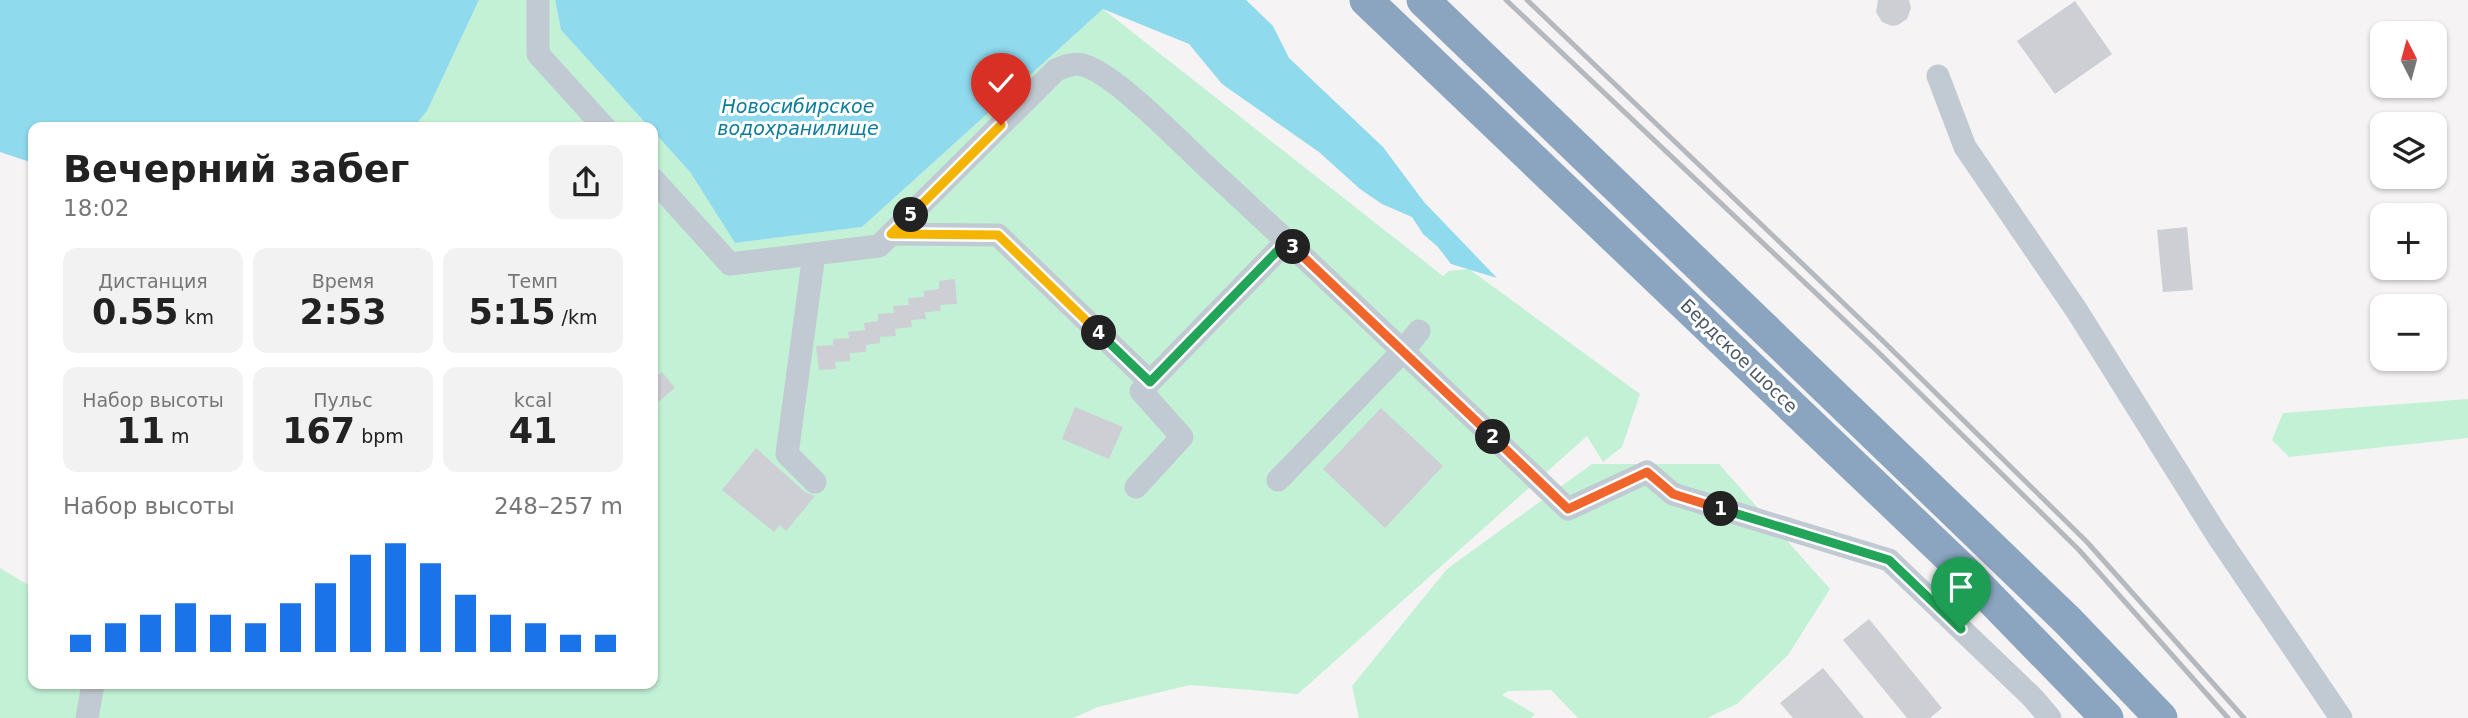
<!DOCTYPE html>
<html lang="ru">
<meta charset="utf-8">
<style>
:root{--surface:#fff;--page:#f2f2f2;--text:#222;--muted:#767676;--accent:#1a73e8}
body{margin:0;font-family:"DejaVu Sans",sans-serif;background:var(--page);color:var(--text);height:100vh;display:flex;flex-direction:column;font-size:26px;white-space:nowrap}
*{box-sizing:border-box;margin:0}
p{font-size:23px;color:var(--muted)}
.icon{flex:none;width:38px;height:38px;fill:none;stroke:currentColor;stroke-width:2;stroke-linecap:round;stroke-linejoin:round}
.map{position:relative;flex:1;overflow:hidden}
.drawer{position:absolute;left:28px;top:122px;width:630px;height:567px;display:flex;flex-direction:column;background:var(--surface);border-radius:14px;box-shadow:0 2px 5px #0004}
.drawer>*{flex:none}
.needle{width:46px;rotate:354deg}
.tools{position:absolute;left:2370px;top:21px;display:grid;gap:14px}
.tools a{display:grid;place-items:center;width:77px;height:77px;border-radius:14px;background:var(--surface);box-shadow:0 2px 5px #0004;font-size:35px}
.pin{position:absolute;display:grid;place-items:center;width:60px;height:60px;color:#fff;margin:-72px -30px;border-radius:50% 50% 50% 0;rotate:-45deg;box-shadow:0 0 7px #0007}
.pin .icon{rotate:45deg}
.km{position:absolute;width:35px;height:35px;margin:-18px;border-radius:50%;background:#222;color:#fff;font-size:19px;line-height:35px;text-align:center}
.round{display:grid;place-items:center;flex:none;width:74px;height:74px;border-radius:14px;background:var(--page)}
.headline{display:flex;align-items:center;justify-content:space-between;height:119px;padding:0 35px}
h1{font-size:38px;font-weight:600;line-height:52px}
.figures{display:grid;grid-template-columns:repeat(3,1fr);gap:10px;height:119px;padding:7px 35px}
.figures div{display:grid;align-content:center;border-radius:14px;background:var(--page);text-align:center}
.figures b{font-size:35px;font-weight:600}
.figures small{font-size:19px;font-weight:400}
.figures p{font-size:19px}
.chart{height:196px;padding:14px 35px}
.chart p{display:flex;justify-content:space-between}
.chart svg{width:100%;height:126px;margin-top:7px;stroke:var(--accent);stroke-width:6}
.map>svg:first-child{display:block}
.green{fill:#c3f1d5}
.water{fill:#90daee}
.building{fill:#cdcfd5}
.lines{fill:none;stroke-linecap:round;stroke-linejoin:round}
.minor{stroke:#c1cad2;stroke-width:23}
.highway{stroke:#8ba5c1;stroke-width:33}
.rail{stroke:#b5b8bd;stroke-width:5}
.split-1-casing{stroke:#fff;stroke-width:14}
.split-2-casing{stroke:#fff;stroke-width:14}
.split-3-casing{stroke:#fff;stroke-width:14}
.split-4-casing{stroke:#fff;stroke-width:14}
.split-5-casing{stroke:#fff;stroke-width:14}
.split-6-casing{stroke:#fff;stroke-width:14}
.split-1{stroke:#22a559;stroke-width:9}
.split-2{stroke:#f0652b;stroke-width:9}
.split-3{stroke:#f0652b;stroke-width:9}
.split-4{stroke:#22a559;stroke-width:9}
.split-5{stroke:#f5b400;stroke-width:9}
.split-6{stroke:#f5b400;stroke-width:9}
.labels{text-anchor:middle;stroke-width:6;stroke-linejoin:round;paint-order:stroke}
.street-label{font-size:18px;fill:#4a5661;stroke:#fff}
.water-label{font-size:19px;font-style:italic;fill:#0c7c9b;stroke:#fff}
</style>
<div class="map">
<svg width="2468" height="718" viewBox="0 0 2468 718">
<rect width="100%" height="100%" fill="#f5f3f3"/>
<path class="green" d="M479,0H555L561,30L650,128H413L427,111Z
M1103,9L1443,276L1449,271L1469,269L1640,394L1622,447L1603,462L1587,436L1298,694L1190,685L1098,707L1073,718H0V568L33,588V684H653V131L690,172L735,243L862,227Z
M2468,399V438L2289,457L2272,440L2283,413Z
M1592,464H1719L1830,589L1788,655L1737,704L1707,718H1578L1551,690L1508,691L1502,695L1535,714L1531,718H1359L1352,686L1447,569Z"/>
<path class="water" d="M0,0H479L427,111L413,128H33V163L0,152Z
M555,0H1246L1273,26L1289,58L1383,147L1424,202L1497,278L1451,264L1438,247L1423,234L1412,217L1382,204L1360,189L1319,152L1222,84L1189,44L1103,9L862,227L735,243L690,172L653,131V128H650L561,30Z"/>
<path class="building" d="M1878,0H1909L1911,8L1907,19L1898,25L1892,26L1882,22L1876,12Z
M2075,1L2112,54L2055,94L2017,41Z
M2187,227L2193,290L2163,292L2157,230Z
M955,279L957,304L940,305L941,311L925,312L926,319L911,320L912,327L895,329L896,336L880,337V343L866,345V352L850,353V361L835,362L836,369L819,370L816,346L833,345V339L849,338L848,332L865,330L864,323L878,321V314L894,313L893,306L909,305L908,298L924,297V291L939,289V281Z
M662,372L675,388L653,406V379Z
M1075,407L1123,427L1109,459L1062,439Z
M1381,408L1443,466L1385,528L1323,469Z
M756,448L805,492L815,496L786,531L780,525L774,532L722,490Z
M1869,619L1942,708L1930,718H1907L1843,640Z
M1823,668L1864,718H1793L1780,703Z"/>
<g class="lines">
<path class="minor" d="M538,0V54L605,128
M1938,76L1965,147L2077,311L2217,535L2341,718
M653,179L730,264L879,246L1056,70C1066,66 1075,62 1086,66C1118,77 1181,143 1208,168C1330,280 1449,395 1568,509L1647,472L1673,494L1889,560L2033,698L2050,718
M891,234L998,235L1150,382
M814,254L787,454L815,482
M1278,480L1403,351L1419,331
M1136,487L1182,437L1141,391L1287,241
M87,718L93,684"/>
<path class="highway" d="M1366,0L1963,570L2107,718
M1423,0L1987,543L2068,621L2161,718"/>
<path class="rail" d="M1506,0L1877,351L2079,550L2228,718
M1527,0L1884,342L2087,542L2244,718"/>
</g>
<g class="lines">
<g class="split-1-casing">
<path id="split-1" d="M1721,509L1889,560L1961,629"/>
</g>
<g class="split-2-casing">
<path id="split-2" d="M1493,437L1568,509L1647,472L1673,494L1721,509"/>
</g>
<g class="split-3-casing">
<path id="split-3" d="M1293,247L1493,437"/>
</g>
<g class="split-4-casing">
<path id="split-4" d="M1099,333L1150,382L1287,241L1293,247"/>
</g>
<g class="split-5-casing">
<path id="split-5" d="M911,215L891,234L998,235L1099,333"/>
</g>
<g class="split-6-casing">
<path id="split-6" d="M911,215L1001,125"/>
</g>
<use href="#split-1" class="split-1"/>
<use href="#split-2" class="split-2"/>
<use href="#split-3" class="split-3"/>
<use href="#split-4" class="split-4"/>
<use href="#split-5" class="split-5"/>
<use href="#split-6" class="split-6"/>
</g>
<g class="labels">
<g class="street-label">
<text transform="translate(1739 356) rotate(44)" y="6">Бердское шоссе</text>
</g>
<g class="water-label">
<text x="798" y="113">Новосибирское<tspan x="798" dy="22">водохранилище</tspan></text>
</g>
</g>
</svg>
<div class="tools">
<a><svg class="needle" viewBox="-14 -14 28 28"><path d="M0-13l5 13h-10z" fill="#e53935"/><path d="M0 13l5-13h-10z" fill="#767676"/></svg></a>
<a><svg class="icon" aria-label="layers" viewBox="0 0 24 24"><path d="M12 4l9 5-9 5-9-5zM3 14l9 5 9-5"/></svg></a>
<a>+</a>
<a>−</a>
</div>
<div class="pin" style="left:1961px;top:629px;background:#1e9e55"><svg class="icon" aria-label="arrive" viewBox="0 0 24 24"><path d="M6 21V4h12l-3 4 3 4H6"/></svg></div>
<div class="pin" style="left:1001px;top:125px;background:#d93025"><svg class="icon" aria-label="check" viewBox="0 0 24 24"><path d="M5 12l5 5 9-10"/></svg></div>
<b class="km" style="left:1721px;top:509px">1</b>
<b class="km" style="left:1493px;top:437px">2</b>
<b class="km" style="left:1293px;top:247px">3</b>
<b class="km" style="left:1099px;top:333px">4</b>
<b class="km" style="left:911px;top:215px">5</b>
<section class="drawer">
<div class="headline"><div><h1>Вечерний забег</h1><p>18:02</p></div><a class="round"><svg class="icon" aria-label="share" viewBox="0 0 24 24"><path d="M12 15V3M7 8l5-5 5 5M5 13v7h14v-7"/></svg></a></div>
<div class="figures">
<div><p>Дистанция</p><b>0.55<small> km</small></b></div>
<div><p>Время</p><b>2:53</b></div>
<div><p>Темп</p><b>5:15<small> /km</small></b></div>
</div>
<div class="figures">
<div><p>Набор высоты</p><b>11<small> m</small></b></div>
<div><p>Пульс</p><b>167<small> bpm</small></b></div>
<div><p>kcal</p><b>41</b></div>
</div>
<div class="chart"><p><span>Набор высоты</span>248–257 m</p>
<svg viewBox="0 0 160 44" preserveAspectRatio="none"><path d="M5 44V38M15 44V34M25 44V31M35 44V27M45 44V31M55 44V34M65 44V27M75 44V20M85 44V10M95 44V6M105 44V13M115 44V24M125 44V31M135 44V34M145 44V38M155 44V38"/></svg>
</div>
</section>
</div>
